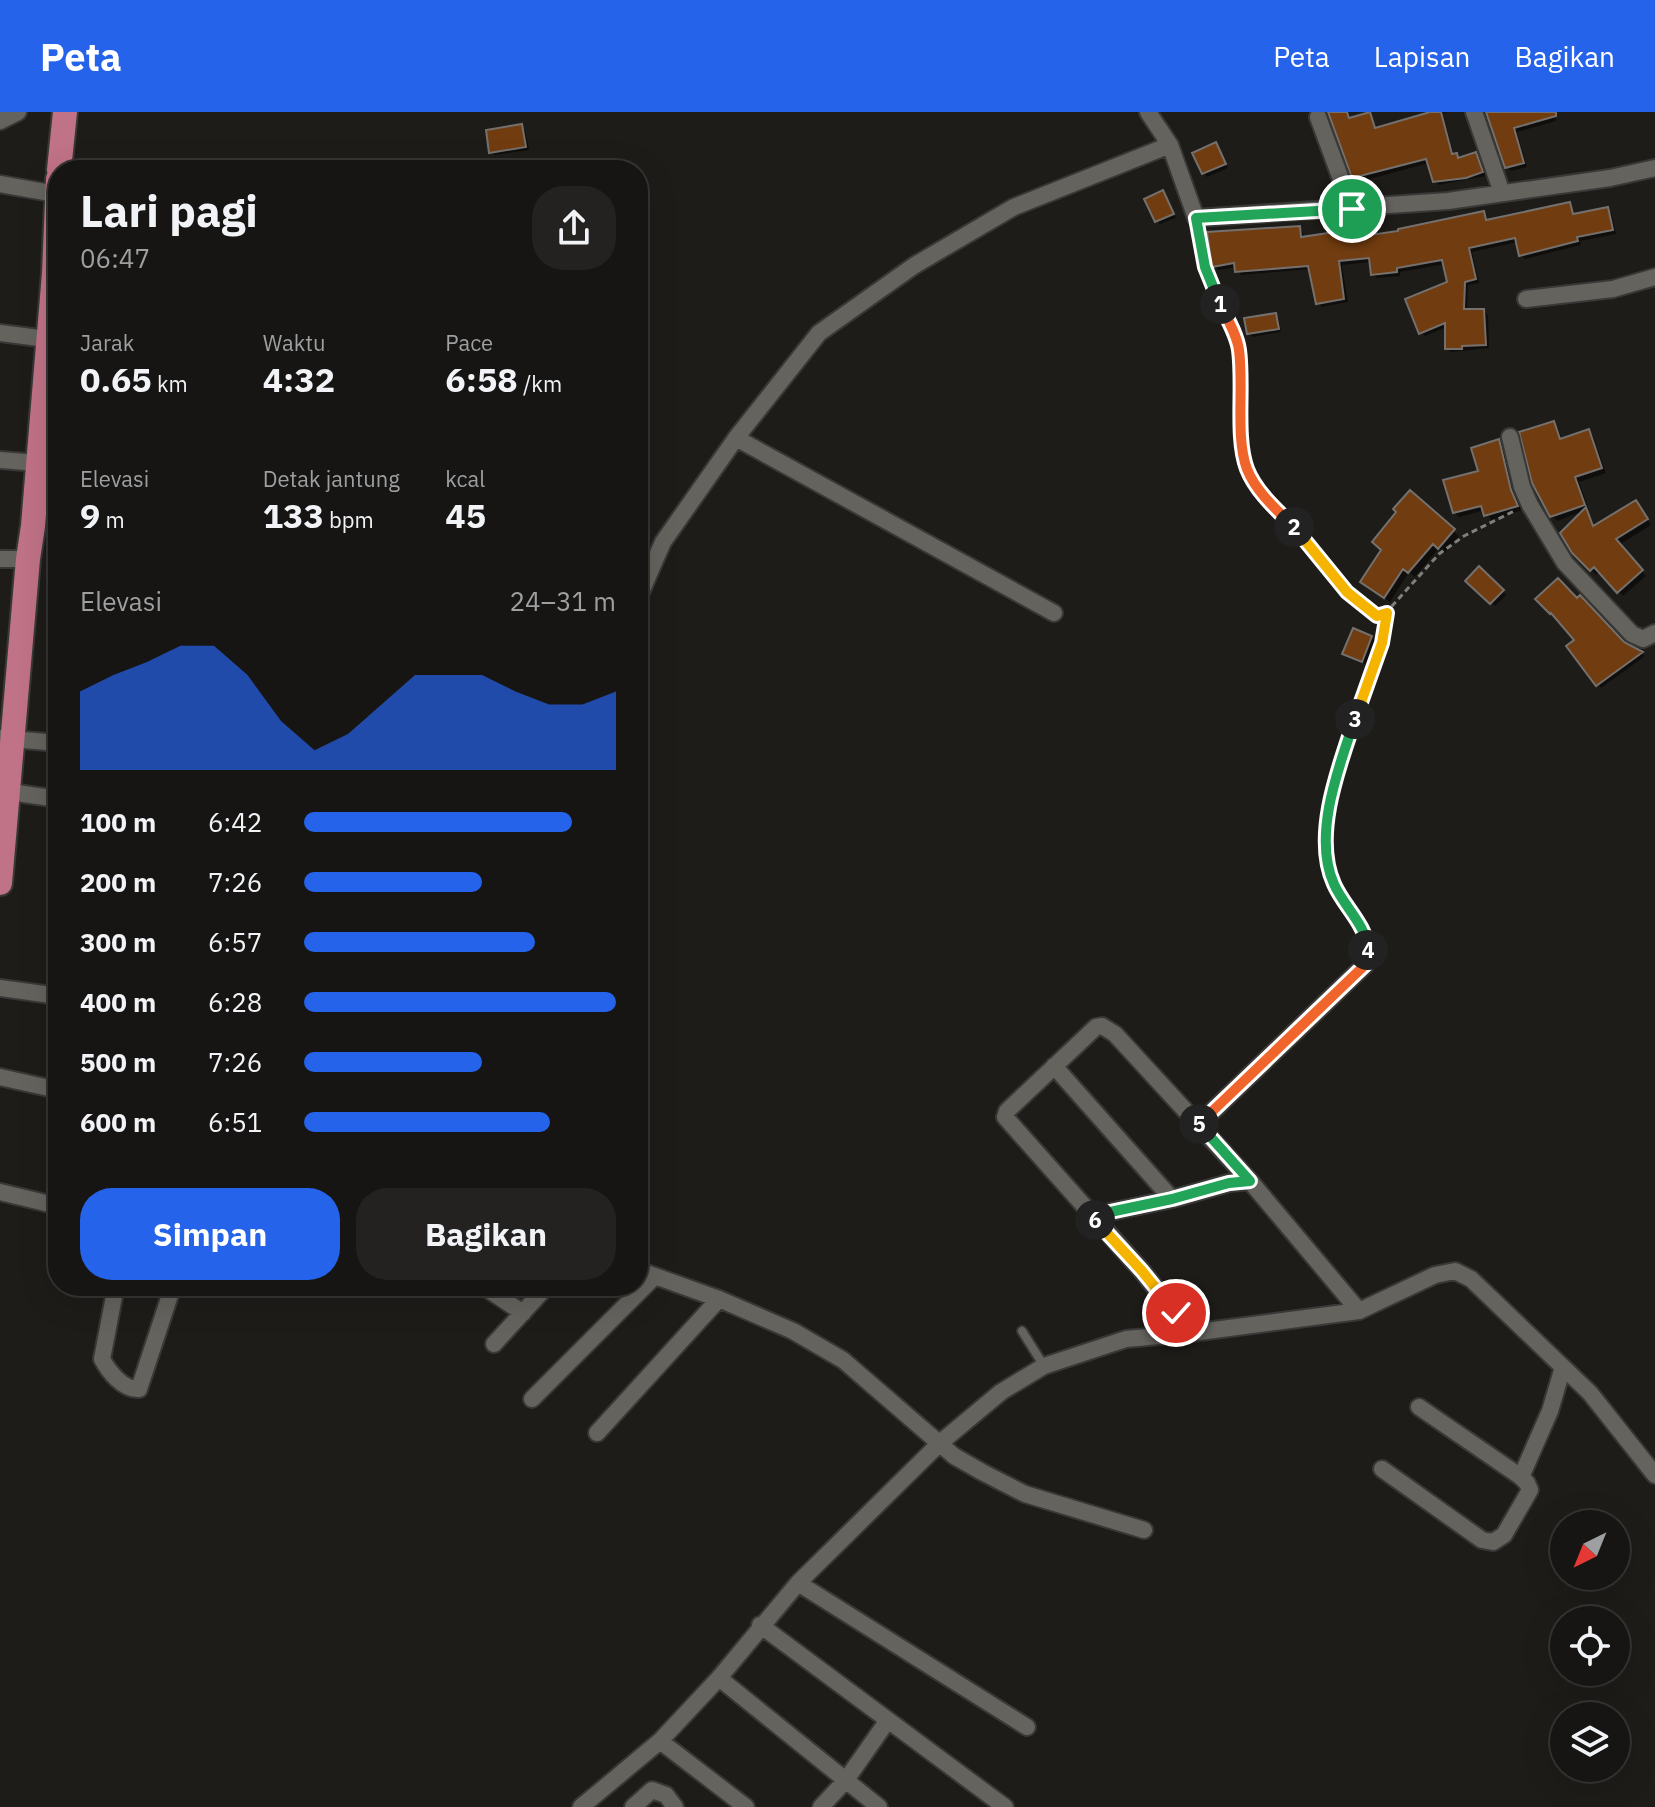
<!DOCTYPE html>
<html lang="id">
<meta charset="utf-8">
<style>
:root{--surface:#161513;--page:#232221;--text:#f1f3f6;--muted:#9e9fa0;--line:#353433;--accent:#2563eb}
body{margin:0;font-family:"IBM Plex Sans",sans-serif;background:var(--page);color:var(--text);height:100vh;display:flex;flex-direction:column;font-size:30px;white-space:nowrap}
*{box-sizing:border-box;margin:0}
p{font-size:26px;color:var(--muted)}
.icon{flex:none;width:44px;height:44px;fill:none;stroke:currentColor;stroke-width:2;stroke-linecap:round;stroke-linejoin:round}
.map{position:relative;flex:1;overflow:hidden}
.drawer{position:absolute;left:48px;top:48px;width:600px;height:1136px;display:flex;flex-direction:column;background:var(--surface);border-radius:32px;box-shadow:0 8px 32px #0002,0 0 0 2px var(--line)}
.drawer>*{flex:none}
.needle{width:52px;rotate:223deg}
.fabs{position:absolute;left:1550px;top:1398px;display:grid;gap:16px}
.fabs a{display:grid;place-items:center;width:80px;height:80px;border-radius:50%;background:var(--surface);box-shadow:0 8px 32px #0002,0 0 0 2px var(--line);font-size:40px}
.pin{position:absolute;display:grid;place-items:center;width:68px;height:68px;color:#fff;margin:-34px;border:4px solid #fff;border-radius:50%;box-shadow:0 2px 8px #0007}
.km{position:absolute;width:40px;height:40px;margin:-20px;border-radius:50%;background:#222;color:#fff;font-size:22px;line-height:40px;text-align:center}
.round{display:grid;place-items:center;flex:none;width:84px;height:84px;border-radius:32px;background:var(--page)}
.overview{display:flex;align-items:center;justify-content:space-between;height:136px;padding:0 32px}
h1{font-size:44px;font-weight:800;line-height:60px}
.figures{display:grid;grid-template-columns:repeat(3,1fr);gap:12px;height:136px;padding:8px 32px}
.figures div{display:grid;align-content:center}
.figures b{font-size:34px;font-weight:800}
.figures small{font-size:22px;font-weight:400}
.figures p{font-size:22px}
.chart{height:224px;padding:16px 32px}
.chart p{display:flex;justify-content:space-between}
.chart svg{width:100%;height:144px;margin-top:8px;fill:var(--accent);opacity:.7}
.primary-button{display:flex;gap:16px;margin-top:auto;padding:16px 32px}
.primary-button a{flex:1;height:92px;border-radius:32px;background:var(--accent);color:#fff;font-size:32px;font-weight:800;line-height:92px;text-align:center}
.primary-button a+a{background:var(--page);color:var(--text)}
ul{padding:0 32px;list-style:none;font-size:26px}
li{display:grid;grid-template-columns:128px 96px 1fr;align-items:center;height:60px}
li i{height:20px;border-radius:10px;background:var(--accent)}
header{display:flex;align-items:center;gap:48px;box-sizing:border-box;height:112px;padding:0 40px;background:var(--accent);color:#fff}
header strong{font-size:38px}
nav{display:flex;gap:44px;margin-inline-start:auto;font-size:28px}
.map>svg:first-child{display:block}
.shadow{fill:#0007}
.building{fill:#713c0f;stroke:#74706d;stroke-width:2}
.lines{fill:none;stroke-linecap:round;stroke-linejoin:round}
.service-casing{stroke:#383836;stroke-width:12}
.minor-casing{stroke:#383836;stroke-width:20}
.trunk-casing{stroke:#383836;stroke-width:28}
.path{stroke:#80807d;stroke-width:3;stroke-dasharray:6 4;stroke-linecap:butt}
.service{stroke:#64635e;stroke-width:8}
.minor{stroke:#64635e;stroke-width:16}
.trunk{stroke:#c07286;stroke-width:24}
.split-1-casing{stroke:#fff;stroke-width:16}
.split-2-casing{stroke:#fff;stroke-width:16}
.split-3-casing{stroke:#fff;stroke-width:16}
.split-4-casing{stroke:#fff;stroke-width:16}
.split-5-casing{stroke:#fff;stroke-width:16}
.split-6-casing{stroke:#fff;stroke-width:16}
.split-7-casing{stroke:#fff;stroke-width:16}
.split-1{stroke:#22a559;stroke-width:10}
.split-2{stroke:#f0652b;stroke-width:10}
.split-3{stroke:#f5b400;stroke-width:10}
.split-4{stroke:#22a559;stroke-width:10}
.split-5{stroke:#f0652b;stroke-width:10}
.split-6{stroke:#22a559;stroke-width:10}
.split-7{stroke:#f5b400;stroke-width:10}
</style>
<header>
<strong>Peta</strong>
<nav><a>Peta</a><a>Lapisan</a><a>Bagikan</a></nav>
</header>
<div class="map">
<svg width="1655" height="1695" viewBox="0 0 1655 1695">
<rect width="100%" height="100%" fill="#1d1c19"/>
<path class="shadow" d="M1329,0H1348L1351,7L1369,1L1377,17L1429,3L1428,0H1448L1443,1L1454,44L1460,48L1476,43L1480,47L1486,64L1439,73L1434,69L1429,51L1358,70L1354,65Z
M1488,0H1554L1556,9L1517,20L1527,55L1511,59L1507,55Z
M522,14L525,18L529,38L495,43L491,40Z
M1216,33L1228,56L1207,65L1203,61Z
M523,47L540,58H516Z
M1163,81L1176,106L1160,112L1157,109Z
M1569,92L1575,104L1607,97L1611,101L1616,122L1580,129L1581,133L1525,147L1521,143L1518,130L1472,140L1479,171L1468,173L1467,199H1484L1488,203L1489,236L1451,240L1447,236V215L1425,224L1421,220L1449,172L1445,152L1400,160V164L1377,166L1373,162L1371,150L1342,153L1348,190L1322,195L1318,191L1311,157L1241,163L1237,155L1218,158L1214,154L1299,116L1303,120L1304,126L1361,118L1366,125L1401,121L1483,102L1488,110Z
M1275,203L1279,207L1281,220L1252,225L1249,221Z
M1553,311L1558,316L1562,328L1589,319L1593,324L1606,361L1579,370L1589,398H1587L1595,415L1640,396L1651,413L1619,433L1646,464L1623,484L1600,459L1596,463L1574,440L1584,399L1557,409L1552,404Z
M1499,329L1504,334L1516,384L1522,398L1491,408L1485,398L1459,405L1454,400Z
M1410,381L1459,424L1445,441L1439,436L1415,465L1409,460L1390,490L1363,470L1384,438Z
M1479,457L1506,483L1495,494L1468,469Z
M1371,525L1375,529L1366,552L1344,541Z
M1624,532L1645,544L1601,576L1598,572Z"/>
<path class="building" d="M1328,0H1347L1349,6L1370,0L1375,16L1430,0H1441L1452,42L1457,41L1458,46L1476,40L1483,60L1466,66L1433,70L1426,47L1352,66Z
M1486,0H1556V4L1514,16L1524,51L1505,56Z
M522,12L526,35L489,41L486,18Z
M1216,30L1226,52L1202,62L1192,41Z
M1163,78L1174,102L1155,110L1144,87Z
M1570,90L1573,102L1608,95L1613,118L1577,125L1578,129L1519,144L1515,126L1469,136L1476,167L1465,170L1464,197H1484L1486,233L1462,234V237H1445V211L1419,222L1405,187L1447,170L1442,148L1397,156V160L1371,163L1369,146L1339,149L1344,187L1316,192L1308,154L1235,160L1234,151L1212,155L1207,120L1300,114L1301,125L1362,116L1363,124L1398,119V117L1484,99L1486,108Z
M1276,201L1279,217L1247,222L1244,206Z
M1554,309L1560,327L1589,317L1602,356L1575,365L1585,393L1550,405L1532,371L1519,320Z
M1499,327L1511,378L1518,394L1484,404L1481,394L1453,401L1443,368L1478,359L1471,336Z
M1410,378L1455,417L1438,437L1433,432L1408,461L1403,457L1384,486L1360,470L1381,438L1372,430L1396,400L1393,397Z
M1636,388L1648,407L1616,427L1643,458L1617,481L1594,455L1590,459L1572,441L1560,421L1586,395L1593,414Z
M1479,454L1504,478L1490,492L1465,469Z
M1558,466L1577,486L1580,483L1624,530L1643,540L1596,574L1566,534L1574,528L1551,501L1550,502L1535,487Z
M1353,516L1372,524L1362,550L1342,542Z"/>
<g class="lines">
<g class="service-casing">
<path id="service" d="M1022,1219L1044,1254"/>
</g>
<g class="minor-casing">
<path id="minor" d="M1148,0L1170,33L1196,106L1448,89L1610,66L1655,56
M1474,0L1502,81
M1318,5L1352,97
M0,9L18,0
M0,72L56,82
M1526,187L1613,177L1655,165
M0,221L47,227
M1510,325L1522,375L1530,393L1565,451L1632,522L1643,527L1655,521
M736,326L1054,501
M0,348L38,351
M0,447H28
M638,487L663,430L736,326L819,221L915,153L1014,95L1170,33
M0,626L58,631
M10,680L58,687
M0,876L58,884
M1054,954L1172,1087
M0,965L58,978
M1198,1013L1366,852
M1250,1069L1359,1199
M0,1080L58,1094
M1091,1104L1172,1087L1229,1071L1250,1069L1115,922L1102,914L1096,915L1007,999L1005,1005L1142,1159L1191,1221L1359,1199L1435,1163L1455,1159L1471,1167L1590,1281L1655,1363
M638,1158L719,1187L793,1219L843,1248L954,1344L982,1360L1025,1382L1144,1418
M116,1174L102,1247C109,1260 123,1278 139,1277L173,1174
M483,1174L523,1201
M494,1232L547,1174
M532,1287L655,1164
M1419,1295L1521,1365
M597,1321L719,1187
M1382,1357L1482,1428L1493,1430L1504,1423L1530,1378L1527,1371L1521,1365L1550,1299L1563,1255
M798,1471L1027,1615
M760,1513L1005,1695
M719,1566L879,1695
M660,1629L746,1695
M581,1695L660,1629L719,1566L798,1471L940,1331L1001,1280L1044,1254L1126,1227L1191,1221
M633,1695L652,1678L666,1683L675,1695
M821,1695L846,1668L888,1608"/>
</g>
<g class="trunk-casing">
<path id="trunk" d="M59,58L65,0
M0,771L28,447L33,414L54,161L58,67"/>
</g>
<path class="path" d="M1199,122L1205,155L1239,234L1243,292L1241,335L1248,360L1267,388L1359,492L1377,504H1383L1439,442L1464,424L1516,398
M1368,837L1363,818L1333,771L1324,733L1338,655L1382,531L1387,501"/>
<use href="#service" class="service"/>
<use href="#minor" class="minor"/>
<use href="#trunk" class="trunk"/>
</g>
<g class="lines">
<g class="split-1-casing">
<path id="split-1" d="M1220,192L1205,155L1196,106L1352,97"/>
</g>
<g class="split-2-casing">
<path id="split-2" d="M1220,192C1227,206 1237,223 1239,238C1244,274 1235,325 1247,357C1256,380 1277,398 1294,415"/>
</g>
<g class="split-3-casing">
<path id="split-3" d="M1294,415L1347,480L1377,504L1387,501L1382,531L1355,607"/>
</g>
<g class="split-4-casing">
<path id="split-4" d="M1355,607C1339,654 1312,724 1334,772C1344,795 1366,812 1368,838"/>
</g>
<g class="split-5-casing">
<path id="split-5" d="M1199,1012L1366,852L1368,838"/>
</g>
<g class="split-6-casing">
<path id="split-6" d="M1095,1108L1091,1104L1172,1087L1229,1071L1250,1069L1199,1012"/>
</g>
<g class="split-7-casing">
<path id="split-7" d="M1095,1108L1142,1159L1176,1201"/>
</g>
<use href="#split-1" class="split-1"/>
<use href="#split-2" class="split-2"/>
<use href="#split-3" class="split-3"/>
<use href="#split-4" class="split-4"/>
<use href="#split-5" class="split-5"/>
<use href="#split-6" class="split-6"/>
<use href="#split-7" class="split-7"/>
</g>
</svg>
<div class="fabs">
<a><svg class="needle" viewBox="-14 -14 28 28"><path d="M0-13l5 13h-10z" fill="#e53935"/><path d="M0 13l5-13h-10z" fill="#9e9fa0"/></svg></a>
<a><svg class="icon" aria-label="locate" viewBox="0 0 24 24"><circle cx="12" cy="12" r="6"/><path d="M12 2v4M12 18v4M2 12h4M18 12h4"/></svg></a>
<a><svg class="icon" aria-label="layers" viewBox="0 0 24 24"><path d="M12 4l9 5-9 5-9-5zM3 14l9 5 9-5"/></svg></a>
</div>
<div class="pin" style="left:1352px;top:97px;background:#1e9e55"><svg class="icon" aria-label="arrive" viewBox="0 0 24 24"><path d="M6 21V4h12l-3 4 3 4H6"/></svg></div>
<div class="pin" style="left:1176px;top:1201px;background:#d93025"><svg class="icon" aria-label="check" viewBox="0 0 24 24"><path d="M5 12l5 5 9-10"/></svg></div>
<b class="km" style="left:1220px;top:192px">1</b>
<b class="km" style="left:1294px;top:415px">2</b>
<b class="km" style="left:1355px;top:607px">3</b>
<b class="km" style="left:1368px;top:838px">4</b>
<b class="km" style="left:1199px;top:1012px">5</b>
<b class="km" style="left:1095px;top:1108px">6</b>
<section class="drawer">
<div class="overview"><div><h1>Lari pagi</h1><p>06:47</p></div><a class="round"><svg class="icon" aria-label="share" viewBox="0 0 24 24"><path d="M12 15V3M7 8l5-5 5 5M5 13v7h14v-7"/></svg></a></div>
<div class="figures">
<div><p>Jarak</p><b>0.65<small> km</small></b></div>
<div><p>Waktu</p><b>4:32</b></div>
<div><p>Pace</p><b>6:58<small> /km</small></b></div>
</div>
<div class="figures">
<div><p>Elevasi</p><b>9<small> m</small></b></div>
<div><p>Detak jantung</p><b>133<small> bpm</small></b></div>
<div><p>kcal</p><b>45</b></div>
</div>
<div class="chart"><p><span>Elevasi</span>24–31 m</p>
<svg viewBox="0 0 160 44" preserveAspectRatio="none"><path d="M0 44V20L10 15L20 11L30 6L40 6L50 15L60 29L70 38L80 33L90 24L100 15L110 15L120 15L130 20L140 24L150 24L160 20V44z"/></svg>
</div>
<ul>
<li><b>100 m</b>6:42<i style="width:86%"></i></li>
<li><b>200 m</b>7:26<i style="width:57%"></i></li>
<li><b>300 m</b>6:57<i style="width:74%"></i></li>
<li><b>400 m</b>6:28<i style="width:100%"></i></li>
<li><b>500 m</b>7:26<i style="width:57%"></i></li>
<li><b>600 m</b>6:51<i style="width:79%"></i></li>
</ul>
<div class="primary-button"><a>Simpan</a><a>Bagikan</a></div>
</section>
</div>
